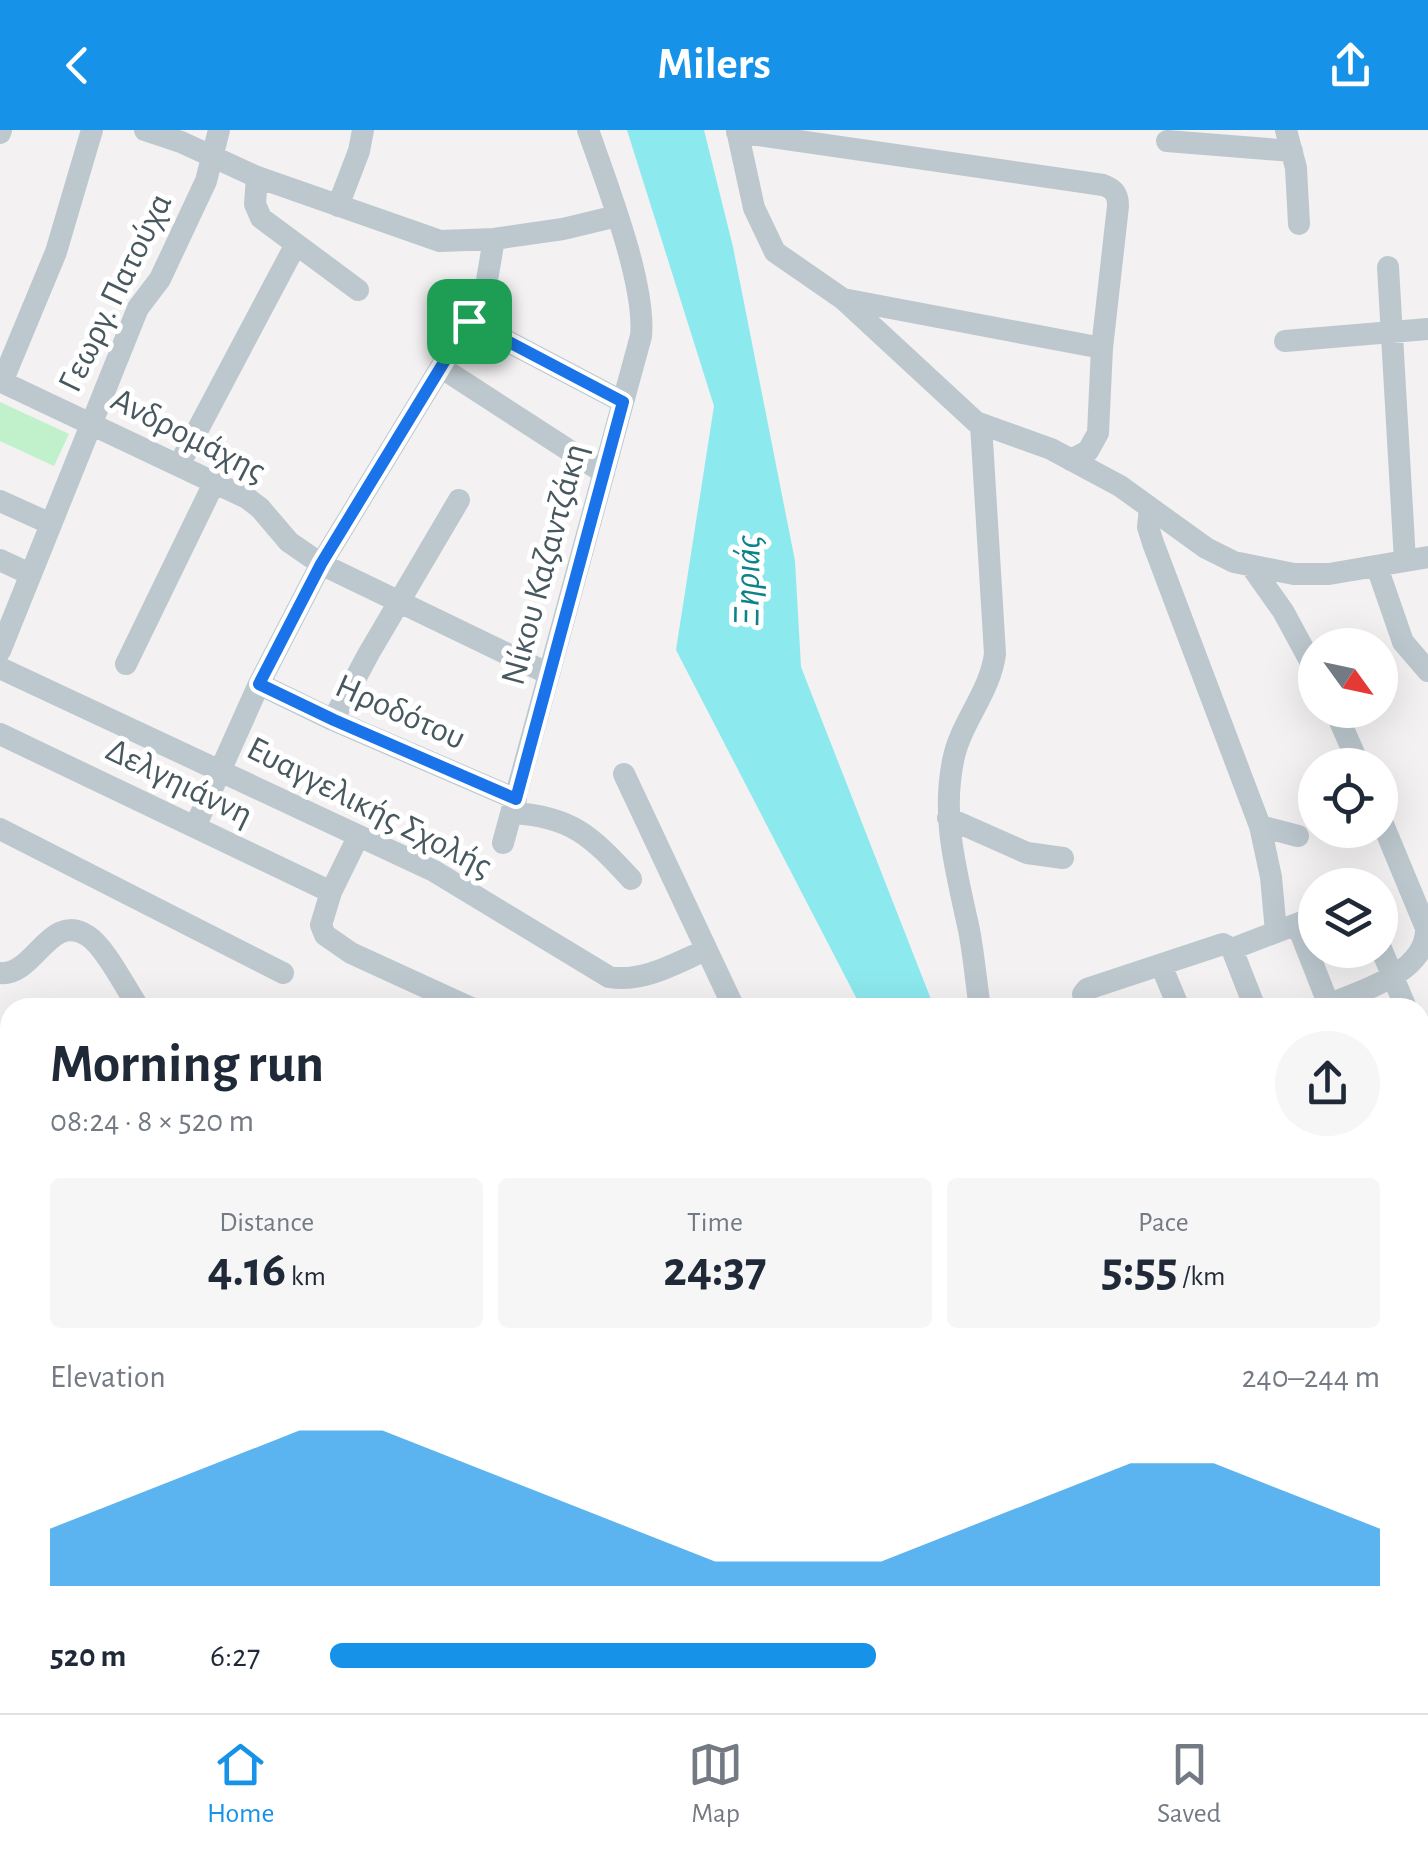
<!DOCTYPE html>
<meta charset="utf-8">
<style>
:root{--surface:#fff;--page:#f6f6f7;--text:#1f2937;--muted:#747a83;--line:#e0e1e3;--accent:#1693e9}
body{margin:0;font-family:"Alegreya Sans",sans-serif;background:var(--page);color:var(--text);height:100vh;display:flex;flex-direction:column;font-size:38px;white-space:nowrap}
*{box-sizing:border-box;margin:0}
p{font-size:32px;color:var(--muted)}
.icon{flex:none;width:55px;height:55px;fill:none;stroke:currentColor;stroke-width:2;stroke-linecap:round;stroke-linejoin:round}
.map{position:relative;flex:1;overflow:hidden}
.sheet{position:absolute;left:0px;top:868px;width:1430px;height:718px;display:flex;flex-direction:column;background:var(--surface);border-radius:30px 30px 0 0;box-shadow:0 10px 40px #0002}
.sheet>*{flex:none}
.needle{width:65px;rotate:123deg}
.fabs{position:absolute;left:1298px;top:498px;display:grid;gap:20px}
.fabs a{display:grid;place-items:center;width:100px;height:100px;border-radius:50%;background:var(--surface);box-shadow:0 10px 40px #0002;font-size:50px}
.pin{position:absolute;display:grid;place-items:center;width:85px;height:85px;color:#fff;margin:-42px;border-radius:20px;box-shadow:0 5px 15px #0006}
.round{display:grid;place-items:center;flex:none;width:105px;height:105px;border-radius:52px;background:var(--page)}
.overview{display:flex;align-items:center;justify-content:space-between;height:170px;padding:0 50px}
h1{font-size:55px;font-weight:700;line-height:75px}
.stats{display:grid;grid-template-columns:repeat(3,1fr);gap:15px;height:170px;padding:10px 50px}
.stats div{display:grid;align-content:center;border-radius:10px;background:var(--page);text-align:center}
.stats b{font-size:50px;font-weight:700}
.stats small{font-size:28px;font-weight:400}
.stats p{font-size:28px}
.chart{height:280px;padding:20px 50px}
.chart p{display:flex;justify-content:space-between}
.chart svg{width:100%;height:180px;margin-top:10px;fill:var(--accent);opacity:.7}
ul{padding:0 50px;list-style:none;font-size:32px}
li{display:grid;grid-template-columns:160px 120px 1fr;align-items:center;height:75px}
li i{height:25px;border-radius:12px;background:var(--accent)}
header{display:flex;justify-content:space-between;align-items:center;height:130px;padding:0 50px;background:var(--accent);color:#fff;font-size:45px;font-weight:700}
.menu{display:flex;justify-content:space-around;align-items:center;height:140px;border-top:2px solid var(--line);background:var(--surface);font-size:28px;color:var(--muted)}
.menu a{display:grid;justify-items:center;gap:5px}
.menu .on{color:var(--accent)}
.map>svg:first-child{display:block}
.education{fill:#e4e2e4}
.green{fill:#c0f1cb}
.water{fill:#8ce9ee}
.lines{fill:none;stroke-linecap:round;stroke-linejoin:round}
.path{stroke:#77d096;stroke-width:2.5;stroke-dasharray:8 5;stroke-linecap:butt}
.minor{stroke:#bcc8ce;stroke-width:22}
.major{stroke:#b1c5d0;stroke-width:30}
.rail-casing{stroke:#b3b8bb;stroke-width:9}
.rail{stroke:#fff;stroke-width:5;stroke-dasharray:15;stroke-linecap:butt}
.route-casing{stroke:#fff;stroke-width:20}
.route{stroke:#1a73e8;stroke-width:12}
.labels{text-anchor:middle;stroke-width:10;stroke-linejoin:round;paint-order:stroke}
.street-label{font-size:35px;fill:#48585f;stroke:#fff}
.water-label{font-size:38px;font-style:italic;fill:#0c8289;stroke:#fff}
</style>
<header><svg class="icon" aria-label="back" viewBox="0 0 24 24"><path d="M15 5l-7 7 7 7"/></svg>Milers<svg class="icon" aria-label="share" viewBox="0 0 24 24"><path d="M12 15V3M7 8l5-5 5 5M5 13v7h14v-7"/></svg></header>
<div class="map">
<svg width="1428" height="1583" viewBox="0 0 1428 1583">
<rect width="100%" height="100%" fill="#f3f1f1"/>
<path class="education" d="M0,1174L10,1179V1224H0Z"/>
<path class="green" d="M0,272L69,304L54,336L0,311Z
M0,1238L10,1245V1575H329V1583H0Z"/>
<path class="water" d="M627,0H704L733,117L795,431L801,537L934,877H861L676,520L714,276Z
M1219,1575H1301L1306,1583H1222Z"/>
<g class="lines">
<path class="path" d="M0,1359H10
M0,1467L10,1478
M0,1537L10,1544
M236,1575L237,1583
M29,1583L32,1575
M94,1583L99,1575
M198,1583L208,1575"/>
<path class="minor" d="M145,0L181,12L257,47L440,111L494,109L563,99L617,86
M737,0L754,78L775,122L843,169L976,292L1051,319L1120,356L1206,418L1234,432L1294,444H1329L1428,427
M1286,0L1296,38L1299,94
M737,2L1103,55C1114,59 1118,64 1118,76L1102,218L1098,303L1088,321L1071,330
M0,3L1,0
M1167,11L1292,21
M257,47L255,74L261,88L358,160
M338,76L359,21L363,0
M1388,137L1405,431
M843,169L1102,218
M469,191L623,272
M1285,211L1428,199
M442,238L604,343
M0,251L247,368L260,378L289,412L321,434L549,544
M2,252L56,122L92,0
M179,335L296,114
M0,371L51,394
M1150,378L1148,397L1153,413L1260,696L1271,747L1276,802
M0,430L30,444
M1251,436L1283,481L1315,540
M1377,437L1403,512L1428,541
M0,521L138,178L160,149L206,51L219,0
M126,534L215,351
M0,538L434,741L609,847C643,853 676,833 706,820
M259,554L333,590L516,669
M1335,580L1359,635
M333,590L369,523L459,370
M0,604L331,762
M624,644L734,878
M512,683C572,686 592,707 631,749
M948,688L1027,723L1063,728
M1260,696L1298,706
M195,697L259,554L321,434L469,191L486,156L494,109
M0,699L283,843
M358,707L331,762L321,795L325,805L351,823L471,878
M503,713L641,206C646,153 606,52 588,0
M1297,794L1330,878
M1380,816L1406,878
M1232,819L1255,878
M1161,835L1179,878
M0,843C34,847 50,780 88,806C106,818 126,859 139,878
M980,878C976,852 974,826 969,800C957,743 941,690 953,631C960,593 990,563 995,524L981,294
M1088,878L1083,864L1087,859L1223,814L1232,819L1315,787
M1319,878C1352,864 1428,845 1426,798L1380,687
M1420,915V926
M0,1048L10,1054
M0,1110L10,1115
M0,1233L10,1241
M688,1583L689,1575
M805,1583V1575"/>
<path class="major" d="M1420,1560L1428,1550
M1401,1583L1407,1575"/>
<g class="rail-casing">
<path id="rail" d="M1420,975L1428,969
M0,1011L10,1017"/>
</g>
<use href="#rail" class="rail"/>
</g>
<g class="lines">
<g class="route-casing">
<path id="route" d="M469,191L623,272L516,669L334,590L259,554L321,434Z"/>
</g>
<use href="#route" class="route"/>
</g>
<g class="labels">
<g class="street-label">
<text transform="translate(114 162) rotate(-64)" y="12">Γεωργ. Πατούχα</text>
<text transform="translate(189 304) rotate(27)" y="12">Ανδρομάχης</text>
<text transform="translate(543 434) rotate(-75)" y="12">Νίκου Καζαντζάκη</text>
<text transform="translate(401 581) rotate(24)" y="12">Ηροδότου</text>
<text transform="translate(180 651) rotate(26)" y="12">Δελγηιάννη</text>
<text transform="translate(370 676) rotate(27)" y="12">Ευαγγελικής Σχολής</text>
</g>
<g class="water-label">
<text transform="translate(746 451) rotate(-89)" y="13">Ξηριάς</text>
</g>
</g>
</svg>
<div class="fabs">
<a><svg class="needle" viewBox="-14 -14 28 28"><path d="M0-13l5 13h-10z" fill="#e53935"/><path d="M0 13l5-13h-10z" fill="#747a83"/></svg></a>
<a><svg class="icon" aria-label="locate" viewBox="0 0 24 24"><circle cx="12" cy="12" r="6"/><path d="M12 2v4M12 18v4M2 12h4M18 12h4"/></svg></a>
<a><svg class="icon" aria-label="layers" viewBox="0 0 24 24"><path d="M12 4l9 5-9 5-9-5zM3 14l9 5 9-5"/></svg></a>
</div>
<div class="pin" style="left:469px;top:191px;background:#1e9e55"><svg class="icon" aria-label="arrive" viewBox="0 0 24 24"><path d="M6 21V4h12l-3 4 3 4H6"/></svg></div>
<section class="sheet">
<div class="overview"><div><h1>Morning run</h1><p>08:24 · 8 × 520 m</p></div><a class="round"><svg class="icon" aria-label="share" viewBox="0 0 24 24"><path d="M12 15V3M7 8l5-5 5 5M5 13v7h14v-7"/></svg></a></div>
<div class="stats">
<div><p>Distance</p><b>4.16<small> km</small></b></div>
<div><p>Time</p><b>24:37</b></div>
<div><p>Pace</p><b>5:55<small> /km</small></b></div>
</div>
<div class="chart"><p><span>Elevation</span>240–244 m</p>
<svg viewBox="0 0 160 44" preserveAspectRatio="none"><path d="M0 44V30L10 22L20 14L30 6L40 6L50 14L60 22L70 30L80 38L90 38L100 38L110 30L120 22L130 14L140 14L150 22L160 30V44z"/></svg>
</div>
<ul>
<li><b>520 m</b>6:27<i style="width:52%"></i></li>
</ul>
</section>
</div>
<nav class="menu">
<a class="on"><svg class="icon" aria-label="home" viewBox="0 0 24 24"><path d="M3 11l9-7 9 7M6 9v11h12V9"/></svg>Home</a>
<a><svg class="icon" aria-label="map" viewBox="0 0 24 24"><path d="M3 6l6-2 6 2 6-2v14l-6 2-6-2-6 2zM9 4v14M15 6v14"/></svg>Map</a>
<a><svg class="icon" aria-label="saved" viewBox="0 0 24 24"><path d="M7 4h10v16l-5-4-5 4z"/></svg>Saved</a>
</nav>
